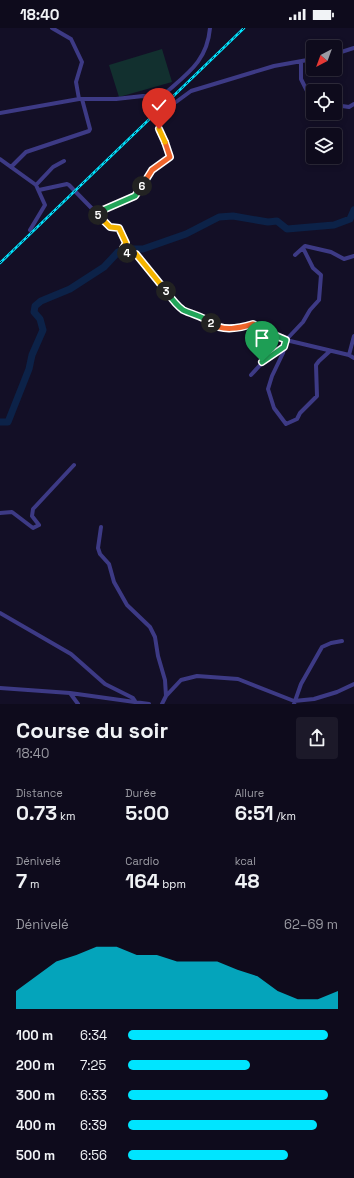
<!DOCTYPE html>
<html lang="fr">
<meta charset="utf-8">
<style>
:root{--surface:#0e0b1c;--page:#1c1929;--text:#f1f3f6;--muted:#9b9ba3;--line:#2e2b3b;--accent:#00e5ff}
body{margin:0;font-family:"Space Grotesk",sans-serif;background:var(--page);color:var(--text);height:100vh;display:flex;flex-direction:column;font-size:15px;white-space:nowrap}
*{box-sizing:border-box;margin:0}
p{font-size:13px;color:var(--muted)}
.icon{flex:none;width:22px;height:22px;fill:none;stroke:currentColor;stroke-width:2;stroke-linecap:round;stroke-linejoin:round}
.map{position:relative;height:676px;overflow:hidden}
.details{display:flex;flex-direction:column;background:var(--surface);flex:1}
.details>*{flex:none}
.needle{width:26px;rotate:221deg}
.controls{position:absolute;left:306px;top:12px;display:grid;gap:8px}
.controls a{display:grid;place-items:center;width:36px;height:36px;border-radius:4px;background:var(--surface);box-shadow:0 2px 6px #0003,0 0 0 1px var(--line);font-size:20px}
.pin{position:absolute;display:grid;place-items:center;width:34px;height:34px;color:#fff;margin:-41px -17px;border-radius:50% 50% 50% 0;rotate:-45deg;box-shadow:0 0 4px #0007}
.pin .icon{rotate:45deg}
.km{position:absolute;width:20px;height:20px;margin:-10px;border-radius:50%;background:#222;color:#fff;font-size:11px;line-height:20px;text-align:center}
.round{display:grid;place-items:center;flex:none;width:42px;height:42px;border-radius:4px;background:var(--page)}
.overview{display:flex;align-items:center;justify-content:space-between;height:68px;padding:0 16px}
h1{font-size:22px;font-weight:600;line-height:30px}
.figures{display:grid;grid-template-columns:repeat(3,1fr);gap:6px;height:68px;padding:4px 16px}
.figures div{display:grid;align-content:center}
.figures b{font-size:20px;font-weight:600}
.figures small{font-size:11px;font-weight:400}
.figures p{font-size:11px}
.chart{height:112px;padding:8px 16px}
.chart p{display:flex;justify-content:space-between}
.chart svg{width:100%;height:72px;margin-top:4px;fill:var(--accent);opacity:.7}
ul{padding:0 16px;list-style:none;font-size:13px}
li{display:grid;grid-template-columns:64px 48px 1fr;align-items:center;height:30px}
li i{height:10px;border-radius:5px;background:var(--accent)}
.status{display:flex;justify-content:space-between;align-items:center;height:28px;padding:0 20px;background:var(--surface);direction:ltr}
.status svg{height:11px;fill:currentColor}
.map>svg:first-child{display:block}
.green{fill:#12302f}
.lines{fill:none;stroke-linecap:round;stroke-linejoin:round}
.river{stroke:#0c2248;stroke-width:7}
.minor{stroke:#3d3a85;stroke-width:4}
.rail-casing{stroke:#00e5ff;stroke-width:2.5}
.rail{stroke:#130f26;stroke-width:1;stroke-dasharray:3;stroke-linecap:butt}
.split-1-casing{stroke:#fff;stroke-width:8}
.split-2-casing{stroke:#fff;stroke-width:8}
.split-3-casing{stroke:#fff;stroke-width:8}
.split-4-casing{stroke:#fff;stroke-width:8}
.split-5-casing{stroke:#fff;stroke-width:8}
.split-6-casing{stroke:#fff;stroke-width:8}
.split-7-casing{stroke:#fff;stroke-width:8}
.split-8-casing{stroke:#fff;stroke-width:8}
.split-1{stroke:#22a559;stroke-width:5}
.split-2{stroke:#f0652b;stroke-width:5}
.split-3{stroke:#22a559;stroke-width:5}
.split-4{stroke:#f5b400;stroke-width:5}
.split-5{stroke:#f5b400;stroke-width:5}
.split-6{stroke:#22a559;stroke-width:5}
.split-7{stroke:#f0652b;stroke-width:5}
.split-8{stroke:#f5b400;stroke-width:5}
</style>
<div class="status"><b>18:40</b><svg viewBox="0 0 49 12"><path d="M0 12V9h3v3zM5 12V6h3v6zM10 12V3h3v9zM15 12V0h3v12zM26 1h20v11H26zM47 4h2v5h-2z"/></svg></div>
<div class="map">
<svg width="354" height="676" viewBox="0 0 354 676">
<rect width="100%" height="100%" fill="#130f26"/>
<path class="green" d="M162,21L172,54L119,69L109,37Z"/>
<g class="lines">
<path class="river" d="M0,394H8L29,341L32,327L43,302L40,291L34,284L35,278L41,273L70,261L104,239L118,224L129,221H143L186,206L219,189L233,188L268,194L277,193L287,201L334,197L350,191L354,182"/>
<path class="minor" d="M52,0L71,11L82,34L76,54L79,71
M335,26L354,20
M301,34V51L313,75
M161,69C185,47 207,35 210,0
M335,77L349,79L354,76
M0,85L79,71H116L143,68L161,69L171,75L176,74L191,63L274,38L313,31
M0,131L36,157L45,177L30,202
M11,139L26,124L89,103L90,101L82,71
M36,157L53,139L64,133
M39,162L67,156L69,157L110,199L119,200L126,215L123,220L124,224L136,225L174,274L184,282L203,289L216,299L236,301L253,296L286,312L349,327
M96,185L135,168L152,142L170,129C168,119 156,96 158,89C160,84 167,79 171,75
M303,220L313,240L321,247L319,272L310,282L303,294L286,312L283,325L272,348L268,361L274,380L286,396L297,391L300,385L317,368L316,337L319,333L330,323
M295,227L305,218L331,224L344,231L354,228
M354,308L349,327L354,330
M251,347L262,335L284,319
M0,485L12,484L33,500L39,497L32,488L33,481L74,437
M101,499L98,520L100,526L109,536L114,554L127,577L150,599L155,609L158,628L165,652L166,668L162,676
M0,585L71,626L105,656L133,670L135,673
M0,660L70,665L149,676
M70,665L78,676
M166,668L181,652L197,648L238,651L294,673L314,671L337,664L354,656
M294,676L301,656L322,619L331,615L342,613"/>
<g class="rail-casing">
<path id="rail" d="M0,235L244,0"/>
</g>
<use href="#rail" class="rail"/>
</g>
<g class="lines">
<g class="split-1-casing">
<path id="split-1" d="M262,334L284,319L286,312L265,303"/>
</g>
<g class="split-2-casing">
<path id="split-2" d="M211,295C223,304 240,300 253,296L265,303"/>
</g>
<g class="split-3-casing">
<path id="split-3" d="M166,263C171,270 176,277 183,282C193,287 203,288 211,295"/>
</g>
<g class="split-4-casing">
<path id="split-4" d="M127,225L136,226L166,263"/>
</g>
<g class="split-5-casing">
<path id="split-5" d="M98,187L110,199L119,200L126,215L123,220L124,224L127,225"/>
</g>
<g class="split-6-casing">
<path id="split-6" d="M98,187L96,185L135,168L142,158"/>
</g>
<g class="split-7-casing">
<path id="split-7" d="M142,158L152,142L170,129L165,114"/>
</g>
<g class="split-8-casing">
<path id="split-8" d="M159,101L165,114"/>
</g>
<use href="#split-1" class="split-1"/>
<use href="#split-2" class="split-2"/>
<use href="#split-3" class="split-3"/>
<use href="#split-4" class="split-4"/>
<use href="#split-5" class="split-5"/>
<use href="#split-6" class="split-6"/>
<use href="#split-7" class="split-7"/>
<use href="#split-8" class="split-8"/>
</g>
</svg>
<div class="controls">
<a><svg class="needle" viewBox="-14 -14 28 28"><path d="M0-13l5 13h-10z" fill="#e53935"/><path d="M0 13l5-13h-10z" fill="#9b9ba3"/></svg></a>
<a><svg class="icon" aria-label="locate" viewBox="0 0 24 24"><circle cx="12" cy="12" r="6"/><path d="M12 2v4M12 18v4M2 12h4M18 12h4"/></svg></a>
<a><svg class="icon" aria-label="layers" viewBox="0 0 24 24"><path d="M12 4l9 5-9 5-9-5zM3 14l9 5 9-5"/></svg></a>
</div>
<div class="pin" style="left:262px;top:334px;background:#1e9e55"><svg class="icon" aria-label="arrive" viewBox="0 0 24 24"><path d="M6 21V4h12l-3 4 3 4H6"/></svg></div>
<div class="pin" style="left:159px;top:101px;background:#d93025"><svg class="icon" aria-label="check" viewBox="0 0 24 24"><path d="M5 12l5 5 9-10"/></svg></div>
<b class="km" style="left:211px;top:295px">2</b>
<b class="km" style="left:166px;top:263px">3</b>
<b class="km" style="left:127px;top:225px">4</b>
<b class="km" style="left:98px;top:187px">5</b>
<b class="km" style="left:142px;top:158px">6</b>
</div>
<section class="details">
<div class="overview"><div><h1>Course du soir</h1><p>18:40</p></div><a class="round"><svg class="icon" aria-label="share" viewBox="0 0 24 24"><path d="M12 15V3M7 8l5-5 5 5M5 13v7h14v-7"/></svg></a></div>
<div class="figures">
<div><p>Distance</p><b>0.73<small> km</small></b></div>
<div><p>Durée</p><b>5:00</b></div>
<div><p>Allure</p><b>6:51<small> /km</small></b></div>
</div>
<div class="figures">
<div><p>Dénivelé</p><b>7<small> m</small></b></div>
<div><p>Cardio</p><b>164<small> bpm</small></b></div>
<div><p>kcal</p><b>48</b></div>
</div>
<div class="chart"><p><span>Dénivelé</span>62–69 m</p>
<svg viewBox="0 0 160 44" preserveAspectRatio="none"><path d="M0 44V33L10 24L20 15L30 11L40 6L50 6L60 11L70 11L80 15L90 15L100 15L110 20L120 24L130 33L140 38L150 38L160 33V44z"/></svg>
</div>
<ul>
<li><b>100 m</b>6:34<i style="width:95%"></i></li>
<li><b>200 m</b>7:25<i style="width:58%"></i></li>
<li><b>300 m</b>6:33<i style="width:95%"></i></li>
<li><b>400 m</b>6:39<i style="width:90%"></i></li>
<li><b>500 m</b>6:56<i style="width:76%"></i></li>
</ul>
</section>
